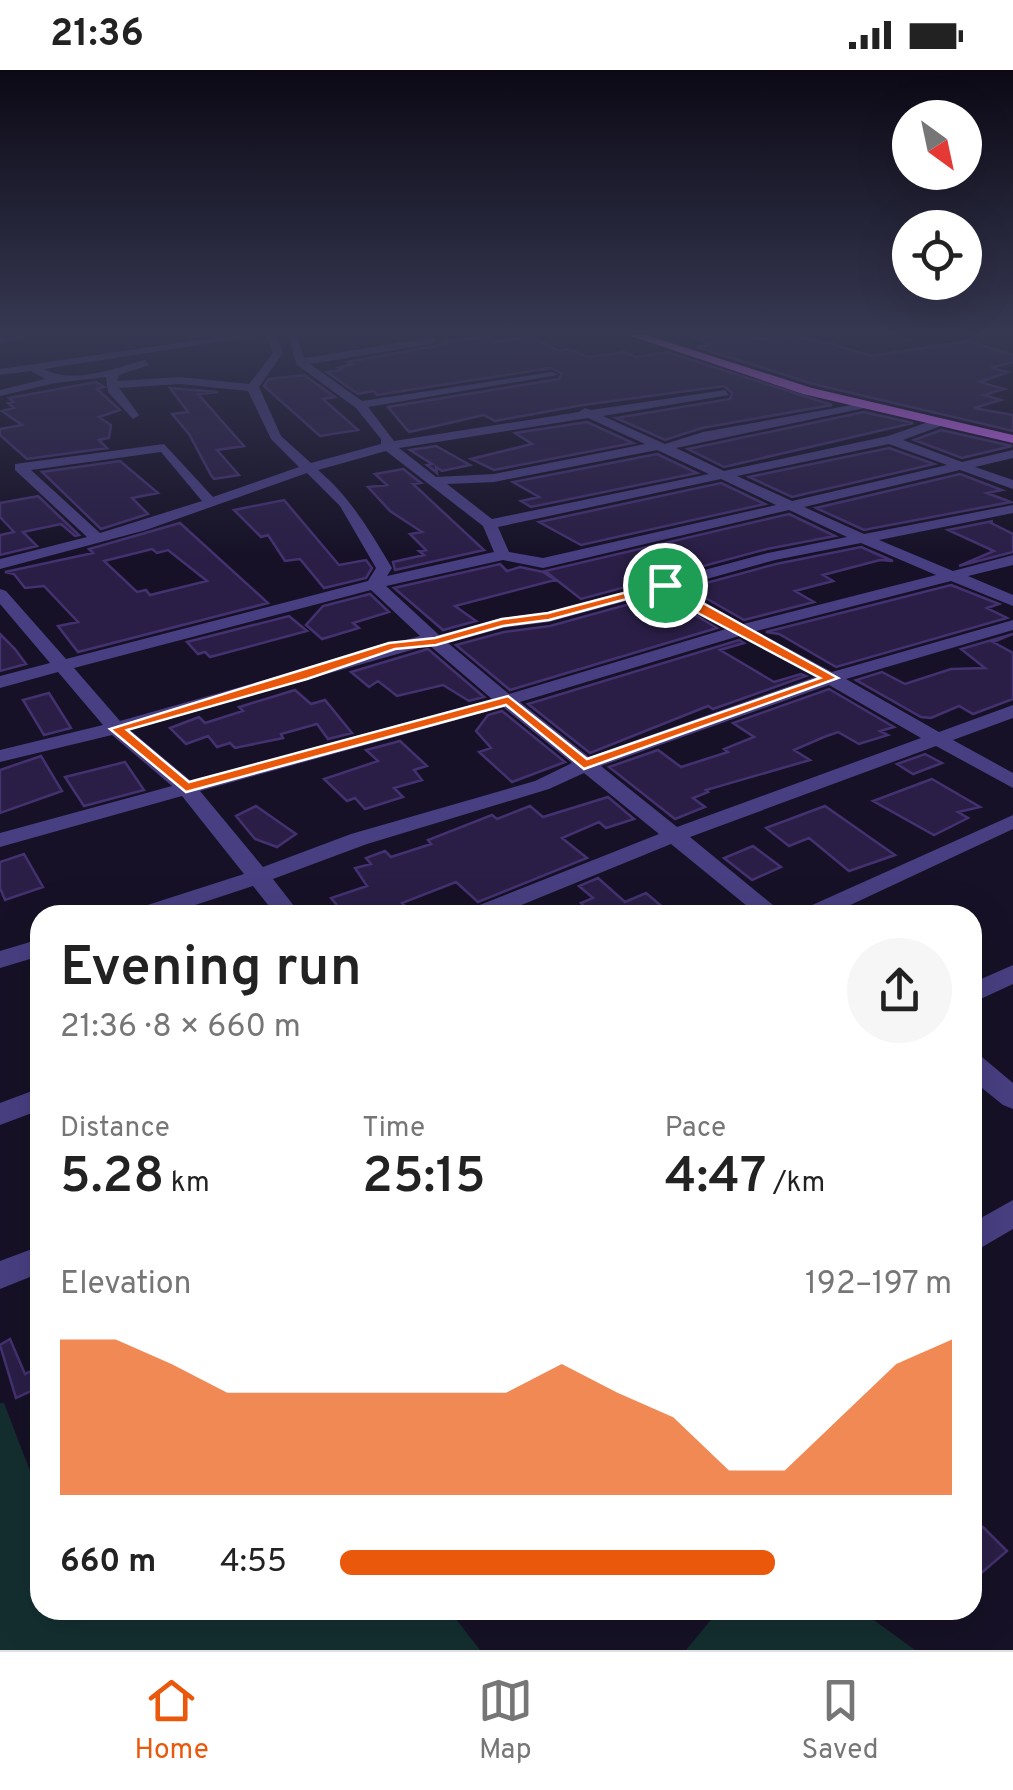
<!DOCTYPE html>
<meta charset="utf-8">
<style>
:root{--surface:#fff;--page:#f6f6f6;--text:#222;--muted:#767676;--line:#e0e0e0;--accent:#ea580c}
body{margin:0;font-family:Overpass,sans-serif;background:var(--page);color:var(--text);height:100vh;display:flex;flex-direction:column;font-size:38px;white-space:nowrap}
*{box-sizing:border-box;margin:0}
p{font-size:32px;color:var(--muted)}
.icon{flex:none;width:55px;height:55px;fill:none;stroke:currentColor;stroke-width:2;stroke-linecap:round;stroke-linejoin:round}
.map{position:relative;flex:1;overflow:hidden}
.panel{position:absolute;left:30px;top:835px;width:952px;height:715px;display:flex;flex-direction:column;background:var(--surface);border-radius:30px;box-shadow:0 10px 40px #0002}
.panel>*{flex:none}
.needle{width:65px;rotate:147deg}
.tools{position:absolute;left:892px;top:30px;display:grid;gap:20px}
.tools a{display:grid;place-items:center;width:90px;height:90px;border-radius:50%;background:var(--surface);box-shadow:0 10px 40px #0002;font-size:50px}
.pin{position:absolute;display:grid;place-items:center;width:85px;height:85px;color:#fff;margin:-42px;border:5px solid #fff;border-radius:50%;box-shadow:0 2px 10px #0007}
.round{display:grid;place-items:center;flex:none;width:105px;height:105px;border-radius:52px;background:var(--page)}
.headline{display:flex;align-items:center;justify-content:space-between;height:170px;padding:0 30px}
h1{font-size:55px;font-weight:600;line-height:75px}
.figures{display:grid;grid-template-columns:repeat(3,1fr);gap:15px;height:170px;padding:10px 30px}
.figures div{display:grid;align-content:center}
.figures b{font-size:50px;font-weight:600}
.figures small{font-size:28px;font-weight:400}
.figures p{font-size:28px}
.chart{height:280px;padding:20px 30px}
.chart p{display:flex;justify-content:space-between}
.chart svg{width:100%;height:180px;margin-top:10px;fill:var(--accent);opacity:.7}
ul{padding:0 30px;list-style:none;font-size:32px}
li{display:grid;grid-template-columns:160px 120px 1fr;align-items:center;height:75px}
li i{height:25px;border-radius:12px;background:var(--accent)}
.status{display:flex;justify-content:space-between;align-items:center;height:70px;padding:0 50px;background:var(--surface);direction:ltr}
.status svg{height:28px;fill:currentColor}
.tabs{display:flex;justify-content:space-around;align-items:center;height:140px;border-top:2px solid var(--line);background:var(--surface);font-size:28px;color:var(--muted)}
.tabs a{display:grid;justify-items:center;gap:5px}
.tabs .current{color:var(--accent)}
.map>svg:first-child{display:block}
.green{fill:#142e2f}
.building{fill:#2a1e46;stroke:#443170;stroke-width:2.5;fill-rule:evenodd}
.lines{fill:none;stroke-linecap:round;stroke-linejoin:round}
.minor{fill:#483f82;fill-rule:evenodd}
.primary{fill:#cd66f6;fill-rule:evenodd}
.route{fill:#ea580c;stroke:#fff;stroke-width:2.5;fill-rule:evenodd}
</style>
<div class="status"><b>21:36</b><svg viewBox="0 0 49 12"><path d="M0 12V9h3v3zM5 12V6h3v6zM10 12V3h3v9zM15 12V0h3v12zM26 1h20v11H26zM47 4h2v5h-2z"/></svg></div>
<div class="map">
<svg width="1013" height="1580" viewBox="0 0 1013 1580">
<rect width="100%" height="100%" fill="#161126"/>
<path class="green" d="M0,1333H4L40,1427V1540H449L480,1580H0Z
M719,1540H860L915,1580H686Z"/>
<path class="building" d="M691,265L767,269L785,265L829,273L871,286L968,271L1013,285V292L991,298L1008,302L980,312L1004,319L984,325L1001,330L974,338L1013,345V361L813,314L697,277L710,275Z
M487,267L493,272L531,267L559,281L569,279L588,287L624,282L637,287L667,282L832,335L702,358L665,370L616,348L730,329L732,323L724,316L583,335L495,351L484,345L409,362L388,337L559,309L562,304L551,298L377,325L374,321L358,324L327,302L343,300L338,298L353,294L348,292L446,274L441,272Z
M304,305L335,327L323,329L358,360L320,366L264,316L269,309Z
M96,312L104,317L97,319L120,340L99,347L111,355L109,368L99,370L107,378L27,389L0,365V359L22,355L2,341L14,338L8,333L13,332L9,328Z
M170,318L218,322L198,324L244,376L217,380L239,405L214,409L211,405L189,364L172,344L188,342Z
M864,342L913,353L724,397L688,379Z
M587,352L633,373L494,400L471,389L532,374L515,363Z
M941,360L1012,376L962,388L914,370Z
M436,376L470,395L442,401L436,397L437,403L427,395L432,394L410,380Z
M889,378L934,394L792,427L749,407Z
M657,384L697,403L531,437L521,431L539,427L513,412Z
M120,391L158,423L132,428L148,444L101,459L42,402Z
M403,399L421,413L413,414L484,480L395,500L393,492L424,485L419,481L426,480L410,464L422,462L390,441L368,417L387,415L375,404Z
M960,404L1002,420L987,423L1011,432L864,460L816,438Z
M721,413L765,434L581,475L539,452Z
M38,426L79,465L75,466L61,454L23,462L37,476L0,485V465L14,462L0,447V433Z
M284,430L339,495L366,490L372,498L366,508L324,518L300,489L285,491L268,465L261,467L234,440Z
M789,444L835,466L767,479L581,529L545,501Z
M993,451L989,452L1013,464V482L959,496L994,481L948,460Z
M180,453L268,533L78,582L58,556L78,552L44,516L25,518L14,504L5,502L93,483L89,479ZM152,479L157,483L168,480L207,511L150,525L146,520L137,522L104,491Z
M861,477L893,491L880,490L823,505L833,511L795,521L814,532L744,550L688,518L776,494Z
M500,494L507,501L520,497L543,502L555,510L455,536L476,551L443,560L394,518Z
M951,515L999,534L987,538L1007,548L836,597L779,564L766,562Z
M370,524L389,542L353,553L359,558L322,569L306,555L323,536Z
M662,525L717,558L510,620L456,575L504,562L550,556Z
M289,546L307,561L210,587L205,582L198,584L187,572Z
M0,564L15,579L26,594L0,601Z
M1013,564L993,572L1013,583V629L973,644L959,636L931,648L921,647L856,610L882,602L905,614L951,599L985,598L961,579Z
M739,570L744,573L720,580L774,612L801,604L806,606L713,639L708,636L590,683L528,634Z
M428,579L484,627L469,631L443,615L397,626L378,611L369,617L351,602Z
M829,619L894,657L880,661L888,665L859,674L838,662L824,667L794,680L810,690L706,720L708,722L693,728L705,737L675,749L609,697L658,680L681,697L728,682L724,679L754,667L733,653Z
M295,620L311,634L325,630L352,663L328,669L317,654L281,664L283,668L235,678L230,673L217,677L208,666L186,674L170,658L199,647L205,653L243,641L239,637Z
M49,623L71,658L44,665L23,630Z
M502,641L565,692L512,712L479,682L491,678L476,661L488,645Z
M400,671L427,696L414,700L422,710L394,718L403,727L365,739L355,728L347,731L324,709L378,691L366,680Z
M925,684L942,693L913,704L897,694Z
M41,686L62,721L0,743V700Z
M125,692L144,720L84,736L65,707Z
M932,709L980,737L958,742L968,748L934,765L873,731Z
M608,727L634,749L606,758L599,752L562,768L587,788L478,832L456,812L402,833L407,838L391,845H345L331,828L367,816L355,798L371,794L366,788L385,781L391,787L431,774L428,770L492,745L497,749L530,736L543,747Z
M256,736L296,764L277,777L255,769L236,746Z
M825,736L895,785L849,801L809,768L789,776L766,758Z
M753,776L781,797L752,810L724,788Z
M24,784L43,817L5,830L0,818V792Z
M598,808L625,832L646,823L672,845H592L581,833L593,828L579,816Z
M10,1269L25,1304L40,1297V1317L16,1328L0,1275Z
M983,1457L1007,1481L972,1511V1467Z"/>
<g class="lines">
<path class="minor" d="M27,265L26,267L0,273V267Z
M232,265H262L44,299C72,315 115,298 145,290L149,295L119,305L117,311L180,307L249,314L273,283L266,265H276L283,283L259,317L281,366L311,393L381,374V369L356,338L296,294L289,265L298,267L304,288L423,269L420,265L435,269L431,274L310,294L362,331L552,302L558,305L368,337L394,371L579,342L585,338L591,340L725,320L729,325L603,346L665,374L703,362L868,332L874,336L676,378L724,401L888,366L937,349L943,353L941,356L903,370L962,392L1013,380V388L975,397L1013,410V419L960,400L804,437L864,464L1013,435V443L879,470L953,501L1013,485V495L968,506L1013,525V536L951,511L756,561L832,602L1013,550V560L846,609L939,662L1013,635V648L953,670L1013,703V718L936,676L690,767L785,845H758L671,774L497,845H463L467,840L659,764L584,703L549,719L367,774L273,809L301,845H276L253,816L165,845H128L132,840L244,804L182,726L0,777V763L172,716L112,665L0,692V680L103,655L58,602L0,618V606L50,593L0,534V519L6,521L66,589L368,511L376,498L340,436L307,403L146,460L0,499V489L87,467L15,400V394L164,374L213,427L299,397L271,369L248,321L180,314L119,318L139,345L133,349L108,322L106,307L55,313L0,326V320L45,309L31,301L0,305V299ZM588,348L645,374L494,404L436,407L399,378ZM889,374L947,395L792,431L737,406ZM657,380L709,404L492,449L447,414L494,412ZM386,381L483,456L494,482L387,506L392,498C370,461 351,428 318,400ZM161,382L202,431L100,463L31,400ZM721,409L776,435L543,488L509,482L498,457ZM789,440L847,467L768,483L548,542L502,548L439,565L386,516L503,490L543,498ZM861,473L936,505L743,554L678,517L775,490ZM371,520L420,566L120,651L74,598ZM663,521L726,559L509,624L448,573L503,558L549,552ZM739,566L815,607L589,687L520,632ZM429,575L492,629L191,711L130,660ZM829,615L921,668L677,757L601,696ZM503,637L572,693L535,711L351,764L263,797L200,721Z
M1013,745V759L829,845H797L801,840Z
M40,869V886L0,898V881Z
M1013,895V914L972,933V913Z
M972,984L982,987L1013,1013V1039L1003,1035L972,1010Z
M40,1018V1040L0,1055V1033Z
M1013,1130V1159L972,1183V1153Z
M40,1176V1203L0,1219V1191Z"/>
<path class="primary" d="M628,265H646L812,318L1013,365V373L803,324Z"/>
</g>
<linearGradient id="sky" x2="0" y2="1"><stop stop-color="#0c0915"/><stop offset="0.54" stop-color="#363852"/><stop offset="1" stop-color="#363852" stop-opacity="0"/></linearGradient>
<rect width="1013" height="487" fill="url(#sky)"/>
<path class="route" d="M665,512L838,608L584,699L506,635L186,722L110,659L389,573L435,568L502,549L548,543ZM663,519L696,542L820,608L587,689L508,626L189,712L127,660L307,609L395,579L436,575L503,556L549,550Z"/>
</svg>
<div class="tools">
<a><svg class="needle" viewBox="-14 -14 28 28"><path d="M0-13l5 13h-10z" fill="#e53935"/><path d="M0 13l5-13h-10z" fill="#767676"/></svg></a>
<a><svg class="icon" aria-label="locate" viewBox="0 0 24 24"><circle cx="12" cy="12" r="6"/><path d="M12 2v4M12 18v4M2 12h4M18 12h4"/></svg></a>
</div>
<div class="pin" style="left:665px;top:515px;background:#1e9e55"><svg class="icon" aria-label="arrive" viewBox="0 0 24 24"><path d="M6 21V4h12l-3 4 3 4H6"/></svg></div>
<section class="panel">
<div class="headline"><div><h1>Evening run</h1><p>21:36 · 8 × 660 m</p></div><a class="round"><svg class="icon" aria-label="share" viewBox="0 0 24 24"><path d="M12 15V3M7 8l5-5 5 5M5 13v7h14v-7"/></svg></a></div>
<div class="figures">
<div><p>Distance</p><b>5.28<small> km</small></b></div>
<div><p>Time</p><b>25:15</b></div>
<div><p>Pace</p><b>4:47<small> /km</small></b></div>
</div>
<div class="chart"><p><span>Elevation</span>192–197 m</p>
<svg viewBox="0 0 160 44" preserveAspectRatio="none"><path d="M0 44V6L10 6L20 12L30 19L40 19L50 19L60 19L70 19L80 19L90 12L100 19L110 25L120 38L130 38L140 25L150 12L160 6V44z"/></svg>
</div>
<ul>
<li><b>660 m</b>4:55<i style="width:71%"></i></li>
</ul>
</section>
</div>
<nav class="tabs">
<a class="current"><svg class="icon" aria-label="home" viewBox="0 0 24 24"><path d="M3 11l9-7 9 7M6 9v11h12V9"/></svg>Home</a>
<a><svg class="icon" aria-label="map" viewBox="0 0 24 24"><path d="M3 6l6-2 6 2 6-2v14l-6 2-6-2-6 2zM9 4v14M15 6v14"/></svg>Map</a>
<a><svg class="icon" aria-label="saved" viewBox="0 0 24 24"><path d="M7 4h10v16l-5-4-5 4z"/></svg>Saved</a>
</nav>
